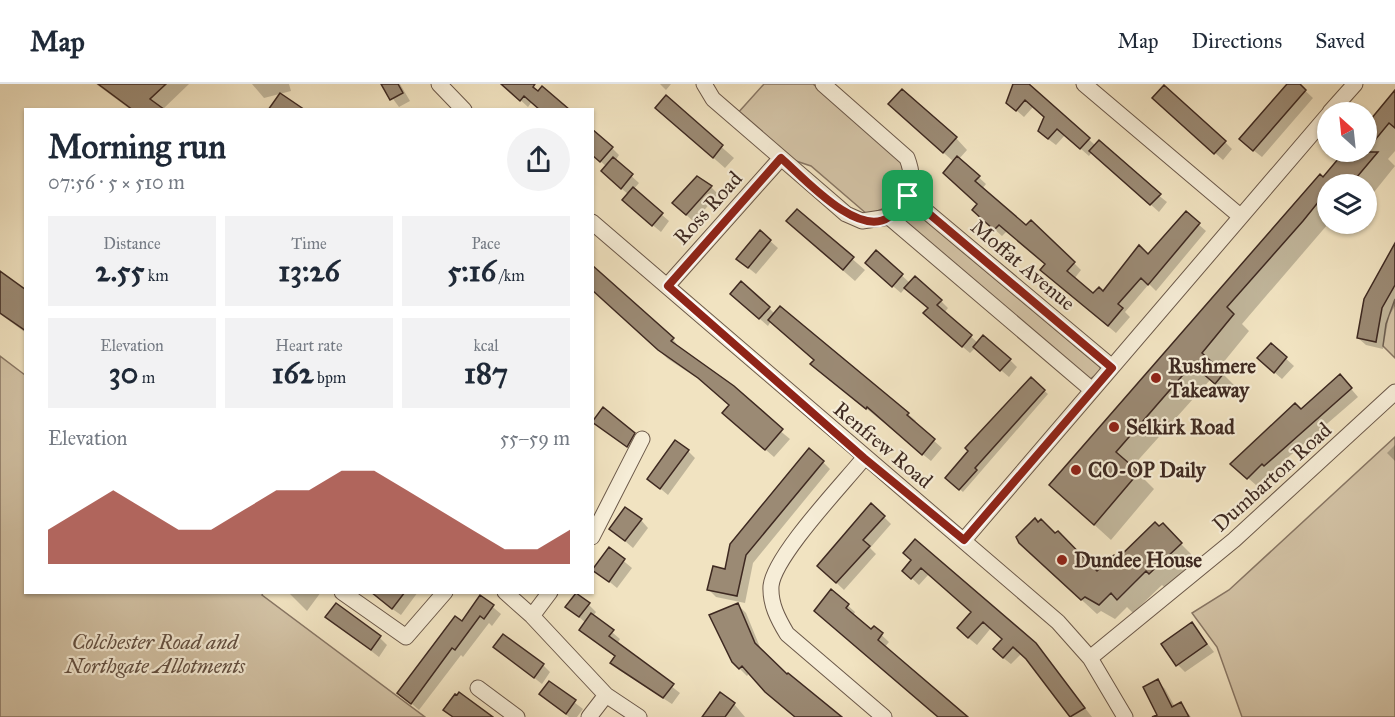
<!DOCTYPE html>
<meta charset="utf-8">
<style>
:root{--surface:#fff;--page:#f2f2f3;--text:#1f2937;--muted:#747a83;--line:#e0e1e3;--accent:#8f2418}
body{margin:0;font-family:"IM FELL Great Primer",serif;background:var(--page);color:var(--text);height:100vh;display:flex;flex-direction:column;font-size:22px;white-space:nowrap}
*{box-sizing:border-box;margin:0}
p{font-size:20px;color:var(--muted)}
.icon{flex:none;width:33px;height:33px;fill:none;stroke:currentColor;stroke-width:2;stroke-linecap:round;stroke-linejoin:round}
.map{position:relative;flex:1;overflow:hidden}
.sheet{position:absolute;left:24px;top:24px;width:570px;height:486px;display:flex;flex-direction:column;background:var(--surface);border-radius:0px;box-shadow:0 2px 4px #0004}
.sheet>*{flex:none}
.needle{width:39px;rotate:333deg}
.fabs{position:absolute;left:1317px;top:18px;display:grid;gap:12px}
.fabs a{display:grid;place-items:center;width:60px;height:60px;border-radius:50%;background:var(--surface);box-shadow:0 2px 4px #0004;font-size:30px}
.pin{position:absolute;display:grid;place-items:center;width:51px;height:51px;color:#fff;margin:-26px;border-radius:12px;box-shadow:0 3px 9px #0006}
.round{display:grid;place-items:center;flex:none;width:63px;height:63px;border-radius:32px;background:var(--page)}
.overview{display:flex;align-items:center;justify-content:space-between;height:102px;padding:0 24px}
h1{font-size:33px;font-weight:700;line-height:45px}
.figures{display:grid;grid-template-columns:repeat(3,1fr);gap:9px;height:102px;padding:6px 24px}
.figures div{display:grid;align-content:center;border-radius:0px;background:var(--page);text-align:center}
.figures b{font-size:30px;font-weight:700}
.figures small{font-size:16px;font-weight:400}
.figures p{font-size:16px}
.chart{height:168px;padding:12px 24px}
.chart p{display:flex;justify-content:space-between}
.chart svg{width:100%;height:108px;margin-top:6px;fill:var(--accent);opacity:.7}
header{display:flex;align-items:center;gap:36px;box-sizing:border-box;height:84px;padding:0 30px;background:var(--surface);border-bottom:2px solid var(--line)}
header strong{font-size:28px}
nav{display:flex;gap:33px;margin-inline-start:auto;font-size:21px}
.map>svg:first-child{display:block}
.green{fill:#d3c3a6;stroke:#887664;stroke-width:1.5}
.shadow{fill:#0003}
.building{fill:#9b8a74;stroke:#3e2921;stroke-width:1.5}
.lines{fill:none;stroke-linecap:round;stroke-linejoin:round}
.street-casing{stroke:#6b5849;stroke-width:17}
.street{stroke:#f6edd7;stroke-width:15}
.route-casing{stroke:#fff;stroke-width:12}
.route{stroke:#8f2418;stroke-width:8}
.poi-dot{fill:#8f2418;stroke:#f6edd7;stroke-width:2}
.labels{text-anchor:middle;stroke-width:4.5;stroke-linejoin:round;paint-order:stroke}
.street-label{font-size:21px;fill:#3e2921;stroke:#f6edd7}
.poi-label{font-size:21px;font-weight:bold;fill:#3e2921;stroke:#f6edd7;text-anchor:start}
.park-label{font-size:21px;font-style:italic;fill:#635042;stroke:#f6edd7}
</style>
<header>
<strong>Map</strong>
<nav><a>Map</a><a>Directions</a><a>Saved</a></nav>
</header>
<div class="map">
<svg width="1395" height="633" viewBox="0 0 1395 633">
<rect width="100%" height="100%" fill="#f1e3c1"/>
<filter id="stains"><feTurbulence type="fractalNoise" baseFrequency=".00333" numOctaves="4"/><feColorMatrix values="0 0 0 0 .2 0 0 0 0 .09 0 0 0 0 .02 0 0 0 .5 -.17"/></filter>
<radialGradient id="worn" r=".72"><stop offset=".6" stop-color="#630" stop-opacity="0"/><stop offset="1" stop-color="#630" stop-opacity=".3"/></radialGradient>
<path class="green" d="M764,0H813L901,75L905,99L887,123L868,131L811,82L790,75L737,30Z
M911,124L1100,283L1101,287L1089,296L904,137V128Z
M1395,215V274L1383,262L1386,240Z
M0,272L25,291L26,508L263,509L262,511L425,633H0Z
M1395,353V633H1242L1217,563L1192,529L1229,506Z"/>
<path class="shadow" d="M96,0H189L162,26H131Z
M252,0H289L291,7L264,14Z
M382,0H400L410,17L399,23Z
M503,0H527L538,9L528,23Z
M660,0H671L666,6Z
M1011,0H1029L1096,62L1167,118L1159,128L1092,68L1089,72L1065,51L1056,61L1048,55L1046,33L1033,23L1024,33L1016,26L1014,2Z
M1289,0H1298L1313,14L1262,73L1248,62Z
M1395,7V67L1388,75L1395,82L1366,118V100H1328V140L1242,240L1249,247L1218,285L1239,306L1231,315L1210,296L1132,383L1154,405L1111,456L1067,416L1346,68H1366V42Z
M666,14L734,74L725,84L669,35Z
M1162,22L1225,58L1232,65L1223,76Z
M902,32L956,54L967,66L959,75L986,100L982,105L1026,143L1031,138L1074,179L1081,186L1074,195L1093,211L1103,209L1149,172L1198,140L1206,147L1156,207L1149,200L1125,228L1130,233L1116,249L1049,193L1046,181L1007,147L1002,152L981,133L979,120L954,78Z
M612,64L619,71L615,77L639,99L633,106L669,137L661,148L631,123L628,110L610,95L607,83L592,70Z
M711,103L718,110L694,138L682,127Z
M797,127L865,186L855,197L800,149Z
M760,148L778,164L756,190L746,182Z
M1395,167V222L1389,232L1383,265L1366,261L1358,254Z
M876,168L910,199L941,217L948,224L944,229L978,259L1010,276L1017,283L1009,293L975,264L970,269L932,237L929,224L906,203L901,209L874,186Z
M0,189L26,207V249L0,230Z
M592,204L673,255L680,265L790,355L774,373L733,337L730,322L709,302L668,275Z
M739,217L769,224L775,230L780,224L908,330L916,337L914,339L942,364L931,377L820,287L815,276L771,237L768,242Z
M1271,261L1294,282L1282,295L1267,282Z
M1031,295L1048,310L963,408L947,394Z
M1347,300L1358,313L1256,401L1240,387Z
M594,338L634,350L641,358L635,369Z
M1395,361V377L1387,369Z
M688,367L695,374L668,411L649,395Z
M823,378L830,385L753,479L745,519L716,513L708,505Z
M884,433L891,440L870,464L876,470L844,506L826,489Z
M641,436L648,444L633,464L611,445Z
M1162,441L1196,475L1165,504L1162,501L1133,529L1127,523L1115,535L1101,527L1097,530L1036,474L1097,489L1117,477Z
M609,465L632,484L617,504L594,485Z
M913,477L1036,561L1092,633H1070L1066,624L1030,577L1021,570L1011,580L1002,573L1003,555L991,544L977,561L966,552L972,529L929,490L919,501L904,487Z
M832,507L855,528L853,532L871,547L874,544L889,558L884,564L965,633H939Z
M288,508H321L307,527Z
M386,508H418L401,531L388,522Z
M481,513L501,530L492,542L489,539L463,573L461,571L419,626L399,609L462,539Z
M589,521L596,528L593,532L620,555L617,560L680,609L672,620L619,586L612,579L616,573L581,546L586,539L567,523Z
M738,521L746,529L762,568L787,592L840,633H796L750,588L747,592L733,578Z
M327,533L380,554L387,561L379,573Z
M1192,540L1214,568L1185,588L1178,581Z
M495,563L543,581L550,588L542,600Z
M1158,597L1165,605L1175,623L1181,620L1191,633H1160Z
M549,599L583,625L577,633H569L541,610Z
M734,620L745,633H704Z"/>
<path class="building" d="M98,0H166L150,15L165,26H133Z
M381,0H398L403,9L390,16Z
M501,0H535L533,3L538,7L542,2L570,26H540L524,12L520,17Z
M1013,0H1029L1090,54L1080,65L1057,45L1048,55L1038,47L1044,33L1025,16L1016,27L1006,19Z
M1287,0H1300L1306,6L1253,67L1239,55Z
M1164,1L1226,57L1214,70L1152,14Z
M902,5L957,53L943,69L888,20Z
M1395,6V44L1389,39L1366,67V41Z
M280,9L305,26H268Z
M666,11L723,61L713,74L655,24Z
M592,45L613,63L600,78L592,71Z
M1099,56L1161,110L1150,121L1089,67Z
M1344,68H1378L1351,100H1328V106L1303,137L1227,223L1234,230L1202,269L1224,289L1215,300L1194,282L1189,284L1116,368L1139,388L1094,441L1049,401L1320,90L1323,93Z
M957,72L980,92L975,97L1026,141L1031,136L1075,178L1067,187L1093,209L1099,203L1103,207L1139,161L1148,170L1186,127L1200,139L1148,201L1141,194L1118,220L1123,224L1108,242L1040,186L1045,180L999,141L994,146L972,126L977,120L943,89Z
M613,73L633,90L621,105L601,87Z
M697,92L712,102L686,131L672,119Z
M633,103L663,129L652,142L622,116Z
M797,125L854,173L843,186L786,137Z
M760,146L771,156L748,184L736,175Z
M1395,159V201L1382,224L1376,258L1357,254L1364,215Z
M876,166L903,190L892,203L865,179Z
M592,181L674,254L671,257L734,302L783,345L765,366L722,329L729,321L698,294L658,266L592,206Z
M0,187L26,206V247L0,229Z
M915,192L942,216L937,221L972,251L962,263L923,229L928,224L904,204Z
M741,197L770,223L759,235L730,210Z
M780,222L909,329L907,331L935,355L922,371L867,323L866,325L810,280L814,276L768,236Z
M983,251L1011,275L1000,287L973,263Z
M1271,259L1287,273L1274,289L1257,274Z
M1340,290L1352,304L1264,382L1262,380L1247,395L1230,380L1295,319L1301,325Z
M1031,293L1045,306L975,384L977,386L959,406L945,394L968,367L965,364Z
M603,323L635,349L627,363L592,338Z
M675,356L689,366L660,405L647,395Z
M809,364L824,377L746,471L737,512L707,506L713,482L725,485L730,460Z
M871,419L885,432L863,456L870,462L836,499L817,482Z
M625,423L642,435L625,457L609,445Z
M1035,434L1038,438L1041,435L1055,449L1058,447L1097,487L1114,471L1117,475L1155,438L1159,442L1163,439L1182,459L1149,490L1146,487L1117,516L1111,509L1099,521L1085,513L1081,516L1019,459L1016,453Z
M915,455L1036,559L1085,624L1070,633L1026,575L1013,563L1003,574L993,565L1002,555L983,538L968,554L957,544L971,528L921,484L911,495L902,487L911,476L903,469Z
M609,463L625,475L609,498L592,486Z
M831,505L849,520L846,524L871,545L874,542L883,549L878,556L968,633H938L814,527Z
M371,508H405L392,525Z
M576,509L590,519L579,533L565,523Z
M480,511L494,521L484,535L480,532L455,566L452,564L411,620L397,609L455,532L462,537Z
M336,519L381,552L371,566L325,533Z
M738,519L755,559L787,590L788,589L842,633H795L765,608L742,582L739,585L732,578L709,531Z
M591,529L614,546L609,552L674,600L663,614L610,579L615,572L579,546Z
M1192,538L1207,560L1176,582L1161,560Z
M503,550L544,580L534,594L493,563Z
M1158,595L1172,623L1181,618L1189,633H1152L1157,631L1143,603Z
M549,597L576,616L566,630L539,610Z
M459,608L493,633H453L443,626L455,610L457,611Z
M720,608L735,619L725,633H702Z"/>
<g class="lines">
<g class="street-casing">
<path id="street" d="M439,0L464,26
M704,0L713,15L846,130L862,137L889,133C907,112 918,103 907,74L823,0
M1084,0L1240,132
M1330,28L1355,0
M908,112L1112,283
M889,133L1092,306
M592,138L1058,538L1090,574L1125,633
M667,202L781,74
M864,374C843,400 774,472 771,502C770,520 778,535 787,550L884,633
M592,453L642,355
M964,456L1328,31
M342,508L406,553L445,508
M505,508L532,532L606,611L639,633
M532,532L550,508
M1090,574L1234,456L1395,308
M478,604L517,633
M589,633L606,611"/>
</g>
<use href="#street" class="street"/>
</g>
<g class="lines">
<g class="route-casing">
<path id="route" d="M781,74C803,93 858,155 889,133C896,128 902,118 908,112L1112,284L964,456L864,374L668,202Z"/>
</g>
<use href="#route" class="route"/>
</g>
<g class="poi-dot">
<circle cx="1156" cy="294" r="6"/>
<circle cx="1114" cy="343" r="6"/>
<circle cx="1076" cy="386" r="6"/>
<circle cx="1062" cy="476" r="6"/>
</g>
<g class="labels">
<g class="street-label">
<text transform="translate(708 124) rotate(-48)" y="7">Ross Road</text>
<text transform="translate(1023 181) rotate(40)" y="7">Moffat Avenue</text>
<text transform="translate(883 361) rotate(40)" y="7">Renfrew Road</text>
<text transform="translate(1272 393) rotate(-42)" y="7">Dumbarton Road</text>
</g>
<g class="poi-label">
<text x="1168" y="289">Rushmere<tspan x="1168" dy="24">Takeaway</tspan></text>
<text x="1126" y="350">Selkirk Road</text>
<text x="1088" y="393">CO-OP Daily</text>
<text x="1074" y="483">Dundee House</text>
</g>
<g class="park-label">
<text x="155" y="565">Colchester Road and<tspan x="155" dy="24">Northgate Allotments</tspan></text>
</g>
</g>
<rect width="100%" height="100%" filter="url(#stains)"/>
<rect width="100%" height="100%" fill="url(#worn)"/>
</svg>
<div class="fabs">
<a><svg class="needle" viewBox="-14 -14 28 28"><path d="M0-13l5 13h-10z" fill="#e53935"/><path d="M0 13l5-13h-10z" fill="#747a83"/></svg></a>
<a><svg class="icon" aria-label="layers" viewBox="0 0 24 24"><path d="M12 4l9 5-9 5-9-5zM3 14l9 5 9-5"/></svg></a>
</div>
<div class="pin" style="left:908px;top:112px;background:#1e9e55"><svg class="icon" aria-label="arrive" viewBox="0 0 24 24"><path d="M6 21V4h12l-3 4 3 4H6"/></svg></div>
<section class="sheet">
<div class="overview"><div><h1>Morning run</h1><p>07:56 · 5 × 510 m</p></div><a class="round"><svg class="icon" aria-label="share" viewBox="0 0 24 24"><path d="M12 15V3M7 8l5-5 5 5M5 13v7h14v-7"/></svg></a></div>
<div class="figures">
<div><p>Distance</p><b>2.55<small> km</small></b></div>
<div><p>Time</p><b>13:26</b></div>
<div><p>Pace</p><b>5:16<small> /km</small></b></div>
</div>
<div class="figures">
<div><p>Elevation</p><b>30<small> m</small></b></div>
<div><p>Heart rate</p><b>162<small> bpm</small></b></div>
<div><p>kcal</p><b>187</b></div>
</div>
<div class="chart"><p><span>Elevation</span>55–59 m</p>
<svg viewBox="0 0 160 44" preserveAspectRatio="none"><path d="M0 44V30L10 22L20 14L30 22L40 30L50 30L60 22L70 14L80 14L90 6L100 6L110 14L120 22L130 30L140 38L150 38L160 30V44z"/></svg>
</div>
</section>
</div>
